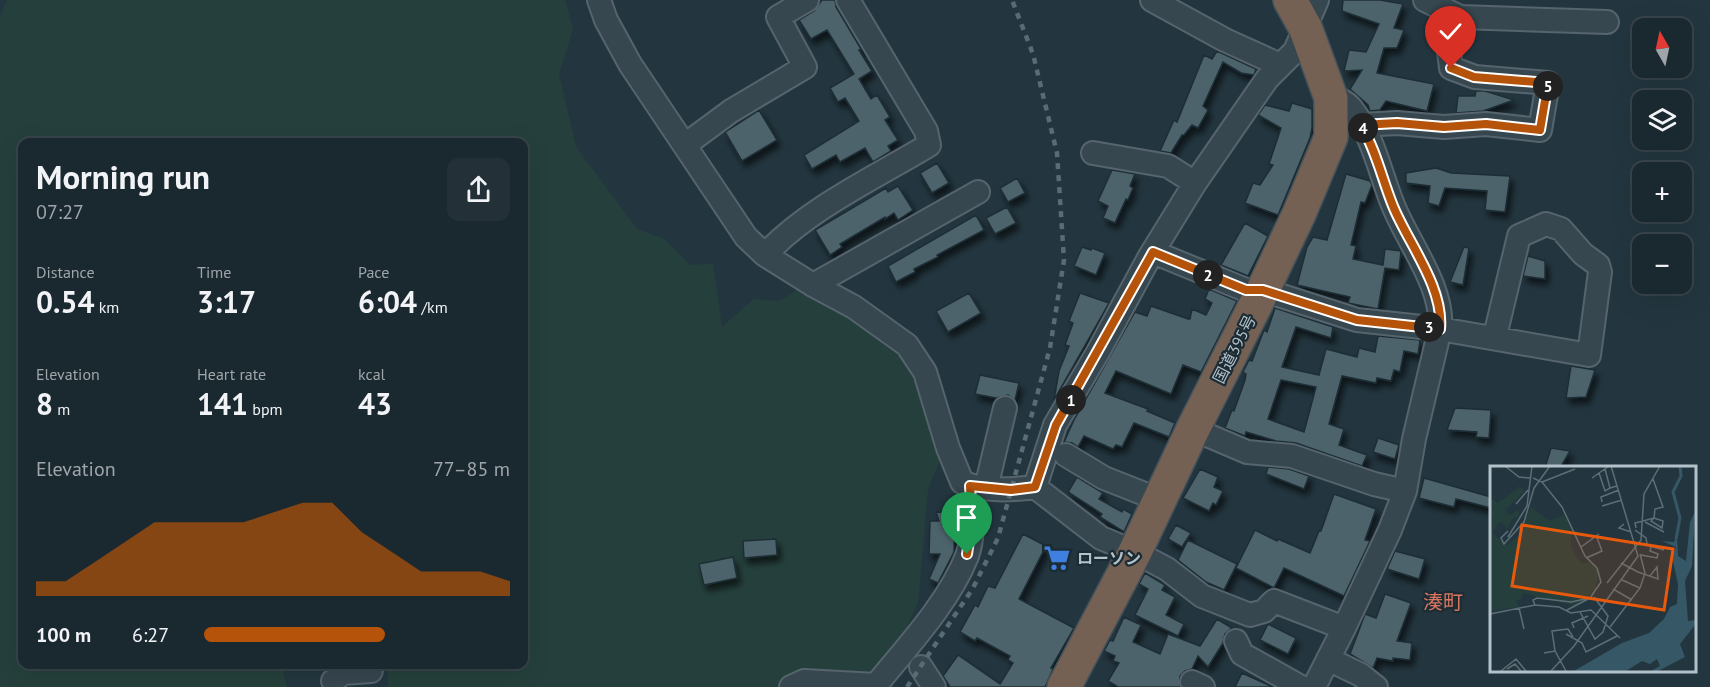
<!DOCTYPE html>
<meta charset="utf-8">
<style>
:root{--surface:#1a282f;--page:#233037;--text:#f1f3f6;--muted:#9fa6aa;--line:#38444b;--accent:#b45309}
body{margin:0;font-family:"PT Sans","Noto Sans JP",sans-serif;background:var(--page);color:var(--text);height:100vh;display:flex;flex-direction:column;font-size:22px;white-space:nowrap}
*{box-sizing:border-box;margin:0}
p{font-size:20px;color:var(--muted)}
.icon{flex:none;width:33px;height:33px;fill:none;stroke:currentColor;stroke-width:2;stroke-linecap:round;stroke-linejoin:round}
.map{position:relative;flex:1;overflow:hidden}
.drawer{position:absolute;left:18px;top:138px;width:510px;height:531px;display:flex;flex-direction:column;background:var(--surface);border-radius:12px;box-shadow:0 6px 24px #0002,0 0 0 2px var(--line)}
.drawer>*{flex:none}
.needle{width:39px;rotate:351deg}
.controls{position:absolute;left:1632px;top:18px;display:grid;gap:12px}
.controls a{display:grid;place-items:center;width:60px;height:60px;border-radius:12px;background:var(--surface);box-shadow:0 6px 24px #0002,0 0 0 2px var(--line);font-size:30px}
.pin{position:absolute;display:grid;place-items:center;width:51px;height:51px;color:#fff;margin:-62px -26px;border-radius:50% 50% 50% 0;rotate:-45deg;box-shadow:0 0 6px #0007}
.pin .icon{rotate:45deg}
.km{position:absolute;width:30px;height:30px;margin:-15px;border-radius:50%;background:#222;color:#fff;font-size:16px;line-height:30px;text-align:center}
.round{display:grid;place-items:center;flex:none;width:63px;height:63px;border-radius:12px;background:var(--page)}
.head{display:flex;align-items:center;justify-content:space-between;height:102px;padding:0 18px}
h1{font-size:33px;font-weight:800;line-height:45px}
.figures{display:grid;grid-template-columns:repeat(3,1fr);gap:9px;height:102px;padding:6px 18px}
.figures div{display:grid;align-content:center}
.figures b{font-size:30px;font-weight:800}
.figures small{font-size:16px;font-weight:400}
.figures p{font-size:16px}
.chart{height:168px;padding:12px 18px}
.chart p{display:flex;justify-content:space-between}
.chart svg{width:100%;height:108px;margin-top:6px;fill:var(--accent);opacity:.7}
ul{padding:0 18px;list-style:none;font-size:20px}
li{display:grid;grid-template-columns:96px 72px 1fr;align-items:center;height:45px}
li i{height:15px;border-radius:8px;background:var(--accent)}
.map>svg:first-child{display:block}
.green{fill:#25403c}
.building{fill:#4e636c;stroke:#1e2e36;stroke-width:1.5;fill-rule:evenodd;filter:url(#shadow)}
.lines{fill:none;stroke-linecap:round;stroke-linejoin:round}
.minor-casing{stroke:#55646d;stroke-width:26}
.highway-casing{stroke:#42515a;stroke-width:36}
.minor{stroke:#37474f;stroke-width:22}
.highway{stroke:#756054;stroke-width:33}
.rail{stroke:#596c76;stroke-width:4.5;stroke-dasharray:6 6;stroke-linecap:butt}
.route-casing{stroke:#fff;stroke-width:12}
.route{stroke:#b45309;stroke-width:8}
.labels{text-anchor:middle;stroke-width:4.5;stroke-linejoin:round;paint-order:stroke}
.street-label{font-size:16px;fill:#b3c1ca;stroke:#1c2c34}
.poi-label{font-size:16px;font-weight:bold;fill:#b3c1ca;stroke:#1c2c34;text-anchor:start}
.quarter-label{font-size:20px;fill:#d87660;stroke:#1c2c34}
.inset-river{fill:none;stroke:#365766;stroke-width:3}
.inset-road{fill:none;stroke:#5d6e77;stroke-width:1.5}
.view{fill:#e8590c;fill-opacity:0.15;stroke:#e8590c;stroke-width:3}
.inset-edge{fill:none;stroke:#b3c1ca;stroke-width:3}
</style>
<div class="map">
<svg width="1710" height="687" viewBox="0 0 1710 687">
<defs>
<filter id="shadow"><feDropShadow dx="3.5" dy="6" stdDeviation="3" flood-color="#0009"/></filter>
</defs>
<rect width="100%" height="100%" fill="#23363f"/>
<path class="green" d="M7,0H565L573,29L559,74L576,147L637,229L664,239L690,265L713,264L722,327L754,299L780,301L804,286L928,359L942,455L928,489L918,602L899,646L872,675L822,687H388L387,665L524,664V142H22V664L282,665L287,687H0V16Z"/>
<path class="building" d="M822,0H835L836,7L861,49L859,50L872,71L859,79L871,99L877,95L890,117L885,120L898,140L888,146L891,151L873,162L865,148L840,162L836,155L812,169L804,155L859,121L845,98L838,102L830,88L854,74L827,30L811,39L799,20L814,11Z
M1343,0H1380L1403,4L1394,28L1404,30L1397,48H1384L1377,73L1434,84L1427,111L1386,101L1380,110L1370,111L1368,105L1350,89L1362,70L1344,71L1349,50L1366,52L1379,24L1342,11Z
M1217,51L1256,69L1254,75L1241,73L1223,62L1203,106L1208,110L1198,128L1192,125L1184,135H1182L1171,153L1160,151L1174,120L1177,122L1204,55L1212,59Z
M1476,91H1485L1514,100L1483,111L1456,113L1458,96H1475Z
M1292,103L1312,109V128L1310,138L1278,215L1245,203L1253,183L1260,185L1273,165L1269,164L1281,128L1258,115L1265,105L1289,111Z
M759,110L777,140L742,161L725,132Z
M937,163L949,183L932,193L920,173Z
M1436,168L1451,173L1510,176L1505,212L1485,210L1487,191L1445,188L1439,206L1428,203L1430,186L1406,183V173Z
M1112,170L1135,174L1130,186L1133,188L1128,200L1126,199L1115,223L1103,218L1108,206L1098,201Z
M1346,174L1370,181L1372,185L1365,203L1361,202L1351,245L1356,246L1353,259L1383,265L1385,249L1401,251L1399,270L1385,268L1378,309L1348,303L1350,297L1297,285L1307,247L1313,237L1327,240Z
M1017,178L1025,193L1008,202L1000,188Z
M898,186L913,210L898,220L894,213L885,219V217L840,244L842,247L830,255L815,230L886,188L888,192Z
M1007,207L1016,223L995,234L986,218Z
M976,215L984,230L937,255L938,257L914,269L915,272L896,282L888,266Z
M1245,223L1268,236L1248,276L1221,265Z
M1082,247L1091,250L1092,248L1105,253L1096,275L1074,266Z
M1464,247L1469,248L1463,285L1450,282Z
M1528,256L1545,261V279L1523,276Z
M1209,289L1237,301L1201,372L1183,365L1171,394L1116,371L1105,393L1148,409L1147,411L1175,423L1169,437L1134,423L1122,447L1116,445L1113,449L1084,436L1078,447L1072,443L1064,442L1074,420L1135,312L1147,316L1151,306L1188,319H1190L1192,309L1206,315L1212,303L1205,299Z
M969,293L981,313L948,332L936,311Z
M1080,293L1109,303L1054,400L1059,371L1069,346L1065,345L1073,323L1069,321Z
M1275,308L1333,327L1331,338L1296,327L1282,367L1319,375L1326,349L1357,357L1359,348L1375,352L1378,336L1420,340L1418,354L1404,351L1400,372L1394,370L1391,381L1377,378L1376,383L1342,376L1329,424L1344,429L1339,445L1367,455L1362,466L1296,443L1276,441L1246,432L1245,436L1225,428L1232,410L1234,411L1245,380L1246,374L1243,372L1249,360L1252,361L1264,330L1267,332ZM1281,380L1316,387L1304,432L1268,419Z
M1571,366L1595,370L1586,397L1566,398Z
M980,375L1019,383L1015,400L1008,395L996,398L975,394Z
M1455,408L1491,410L1489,438L1476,437L1477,432L1447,430Z
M1378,438L1399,445L1395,459L1373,452Z
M1551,448L1570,451L1560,468H1545Z
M1268,467L1289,469L1309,476L1304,489L1266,474Z
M1200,469L1218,477L1214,487L1223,491L1216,505L1213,503L1209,511L1183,498Z
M1077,477L1103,493L1099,499L1122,512L1123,509L1132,514L1124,532L1100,517L1102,514L1068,492Z
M1424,478L1491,497V508L1456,499L1454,507L1419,498Z
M1334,494L1376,509L1365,540L1370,541L1344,596L1284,568L1274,588L1236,568L1255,530L1277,541L1278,539L1310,553L1319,531H1321Z
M936,512L955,513L954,552L938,583L929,579L940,554H929L930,521H939Z
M1176,525L1191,533L1182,547L1168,539Z
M1023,534L1046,546L1019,599L1074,628L1051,668L1053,669L1045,687H950L943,676L958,655L1000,684L1013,663L1008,660L1010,656L977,638L975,641L960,632L975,605L978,607L988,586L995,588Z
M776,539L777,555L744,558L743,541Z
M1188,540L1237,564L1224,590L1206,582L1178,560Z
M1395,551L1425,559L1419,579L1387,569Z
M733,557L737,578L704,585L699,564Z
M1145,573L1165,585L1162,590L1175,597L1166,615L1184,624L1178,636L1135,615L1148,589L1139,584Z
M1385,594L1411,603L1397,641L1412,643L1410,660L1393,658V661L1377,658L1373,668L1350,654L1365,614L1376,618Z
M1124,617L1141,625L1133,642L1160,654L1168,634L1200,646L1217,619L1232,628L1225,634L1223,643L1208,667L1198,656L1192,669L1185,671L1180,676V687H1118L1108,681L1119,663L1113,661L1115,656L1104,651L1110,640L1113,641Z
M1268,624L1296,638L1288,654L1260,640Z
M1242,673L1273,687H1235Z"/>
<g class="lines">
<g class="minor-casing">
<path id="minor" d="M599,0L606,20L630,64L746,237L765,255L813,285L854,307L907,345L925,372L948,448L962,482C984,492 1012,490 1035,487L1101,538L1135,552L1167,569L1202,596L1250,615L1264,611L1274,601L1344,628
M1152,0L1225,40L1280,65
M1425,0L1460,17L1607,22
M1361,125L1397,123L1444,127L1486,124L1540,130L1548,83L1475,77L1451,68L1448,44L1460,17
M685,145L731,111L805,67L778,17L807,0
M1093,153L1168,166L1195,183
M1153,252L1246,290H1263L1357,320L1440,329L1589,355L1600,272L1598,265L1583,254L1561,229L1546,224L1519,236L1495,336
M765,255C807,209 876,177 929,145L926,131L848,0
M813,285L978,192
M1193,429L1247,452L1292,456L1374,484L1405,491
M1066,455L1104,478L1160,500
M1035,487L1055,425L1098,352L1150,256L1195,183L1267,79L1295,51L1317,0
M986,488L1005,408
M1236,641L1242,654L1301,687
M1328,659L1361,675L1376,687
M921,667L934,687
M333,681L343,673L371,671
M1192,682L1203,687
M791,687L804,681L876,685C907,647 949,602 967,556C975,534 971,508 970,486
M1314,687L1344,628L1390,530L1405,491L1414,439L1440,329C1444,287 1408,243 1393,205C1380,173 1373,135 1351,108C1346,102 1338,98 1331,98"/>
</g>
<g class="highway-casing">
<path id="highway" d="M1064,687L1135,552L1193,429L1263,290L1299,214L1331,137V98L1305,27L1290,0"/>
</g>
<use href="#minor" class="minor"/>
<use href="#highway" class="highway"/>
<path class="rail" d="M907,687L973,588L998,538L1050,348L1064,260L1057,153L1033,54L1012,0"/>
</g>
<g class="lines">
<g class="route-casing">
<path id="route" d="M967,554L972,523L970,486L1011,490L1035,487L1056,425L1153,252L1246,290H1263L1357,320L1440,329C1444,287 1408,243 1393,206C1382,179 1376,150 1361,125L1397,123L1444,127L1486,124L1540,130L1548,83L1474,77L1451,68"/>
</g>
<use href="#route" class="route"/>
</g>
<defs>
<g id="supermarket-bare" transform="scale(2.07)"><path d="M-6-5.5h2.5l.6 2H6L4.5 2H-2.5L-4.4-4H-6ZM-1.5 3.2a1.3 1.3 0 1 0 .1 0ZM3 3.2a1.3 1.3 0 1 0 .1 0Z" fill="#3f7fe0" stroke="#1c2c34" stroke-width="2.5" paint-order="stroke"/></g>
</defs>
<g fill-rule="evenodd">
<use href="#supermarket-bare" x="1057" y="558"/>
</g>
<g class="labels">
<g class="street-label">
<text transform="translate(1234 349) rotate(-63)" y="6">国道395号</text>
</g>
<g class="poi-label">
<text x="1077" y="564">ローソン</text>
</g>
<g class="quarter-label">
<text x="1443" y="609">湊町</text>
</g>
</g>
<g transform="translate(1490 466)">
<rect width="206" height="206" fill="#23363f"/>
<path d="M30,20L35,25L15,44L19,49L29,44L28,52L24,51L17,63L12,56L7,58L2,67L16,79L29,70L41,41L59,55L74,49L81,62V80L85,88L92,98L99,96L109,104L105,125L86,140L33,127L31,133L26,134L29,141L1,145L0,32L8,37Z" fill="#25403c"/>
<path d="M205,46L202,100L195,115L198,155L205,154V159L190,178L195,191L168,205H161L170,200L167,193L160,198L152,195L136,205H84L132,177L159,167L174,153L180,141L187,138L188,118L182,91L186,81L172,75L184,76L187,69L188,90L196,95L200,56Z" fill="#365766"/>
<path class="inset-river" d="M186,73L190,52L183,26L191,10L190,0"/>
<path class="inset-road" d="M15,0L29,11L40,12M115,3L120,22L127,20M109,7L115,25L120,22M43,12L52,16L72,41L95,90L107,102L111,116L100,132L81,136L47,132L43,134L45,139M102,12L119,0M52,16L85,3M44,22L60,0M112,36L111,31L129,24M26,38L38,24M112,40L132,34M155,56L174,66M134,58L129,62L141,66M146,62L145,57L164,52L173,55L172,62L161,55L164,52L165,43L173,41L163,13M145,64L156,72L157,78M18,65L11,72L14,78L34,56L44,22M18,71L37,40L42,0M149,77L174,84M91,81L109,68M151,89L167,92L168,88L160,85L161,81M96,92L112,85L106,69M131,97L148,106L168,113L167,101L160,110M132,114L150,122M117,117L151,74L154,28L170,0M123,123L142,134M29,142L34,163M77,144L100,132M90,146L105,173L113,166L118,150L104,131M0,148L45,139L69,141L81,147L101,144L130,172M120,161L150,122L155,107L150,88M84,162L82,157L98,150M76,168L92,177L96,186L127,170M65,185L62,165L78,163L83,171M54,187L65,185L76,205M17,203L25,198L31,205M11,205L26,193L36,205M61,205L84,180L148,90L121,0"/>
<path class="view" d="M32,59L183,83L174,144L22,120Z"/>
<rect width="206" height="206" class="inset-edge"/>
</g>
</svg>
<div class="controls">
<a><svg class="needle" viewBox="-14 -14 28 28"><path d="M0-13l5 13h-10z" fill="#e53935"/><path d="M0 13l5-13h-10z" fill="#9fa6aa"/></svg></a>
<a><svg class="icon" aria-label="layers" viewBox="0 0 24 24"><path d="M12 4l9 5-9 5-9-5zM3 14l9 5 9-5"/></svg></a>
<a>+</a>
<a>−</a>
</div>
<div class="pin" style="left:967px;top:554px;background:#1e9e55"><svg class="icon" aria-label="arrive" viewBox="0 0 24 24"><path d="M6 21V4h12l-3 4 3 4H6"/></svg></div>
<div class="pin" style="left:1451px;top:68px;background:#d93025"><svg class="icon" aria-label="check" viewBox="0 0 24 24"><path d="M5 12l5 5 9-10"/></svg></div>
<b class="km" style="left:1071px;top:400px">1</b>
<b class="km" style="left:1208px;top:275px">2</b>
<b class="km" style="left:1429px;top:327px">3</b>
<b class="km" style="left:1363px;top:128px">4</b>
<b class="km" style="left:1548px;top:86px">5</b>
<section class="drawer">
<div class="head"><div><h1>Morning run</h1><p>07:27</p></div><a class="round"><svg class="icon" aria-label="share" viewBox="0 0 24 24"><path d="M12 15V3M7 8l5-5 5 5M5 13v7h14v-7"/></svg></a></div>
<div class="figures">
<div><p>Distance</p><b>0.54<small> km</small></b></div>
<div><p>Time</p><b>3:17</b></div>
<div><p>Pace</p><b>6:04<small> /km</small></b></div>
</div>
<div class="figures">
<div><p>Elevation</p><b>8<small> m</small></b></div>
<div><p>Heart rate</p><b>141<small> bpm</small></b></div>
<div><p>kcal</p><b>43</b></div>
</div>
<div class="chart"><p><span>Elevation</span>77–85 m</p>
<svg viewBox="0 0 160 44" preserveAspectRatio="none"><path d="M0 44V38L10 38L20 30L30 22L40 14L50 14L60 14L70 14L80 10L90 6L100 6L110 18L120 26L130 34L140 34L150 34L160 38V44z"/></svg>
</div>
<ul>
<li><b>100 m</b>6:27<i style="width:59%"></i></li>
</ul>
</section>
</div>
